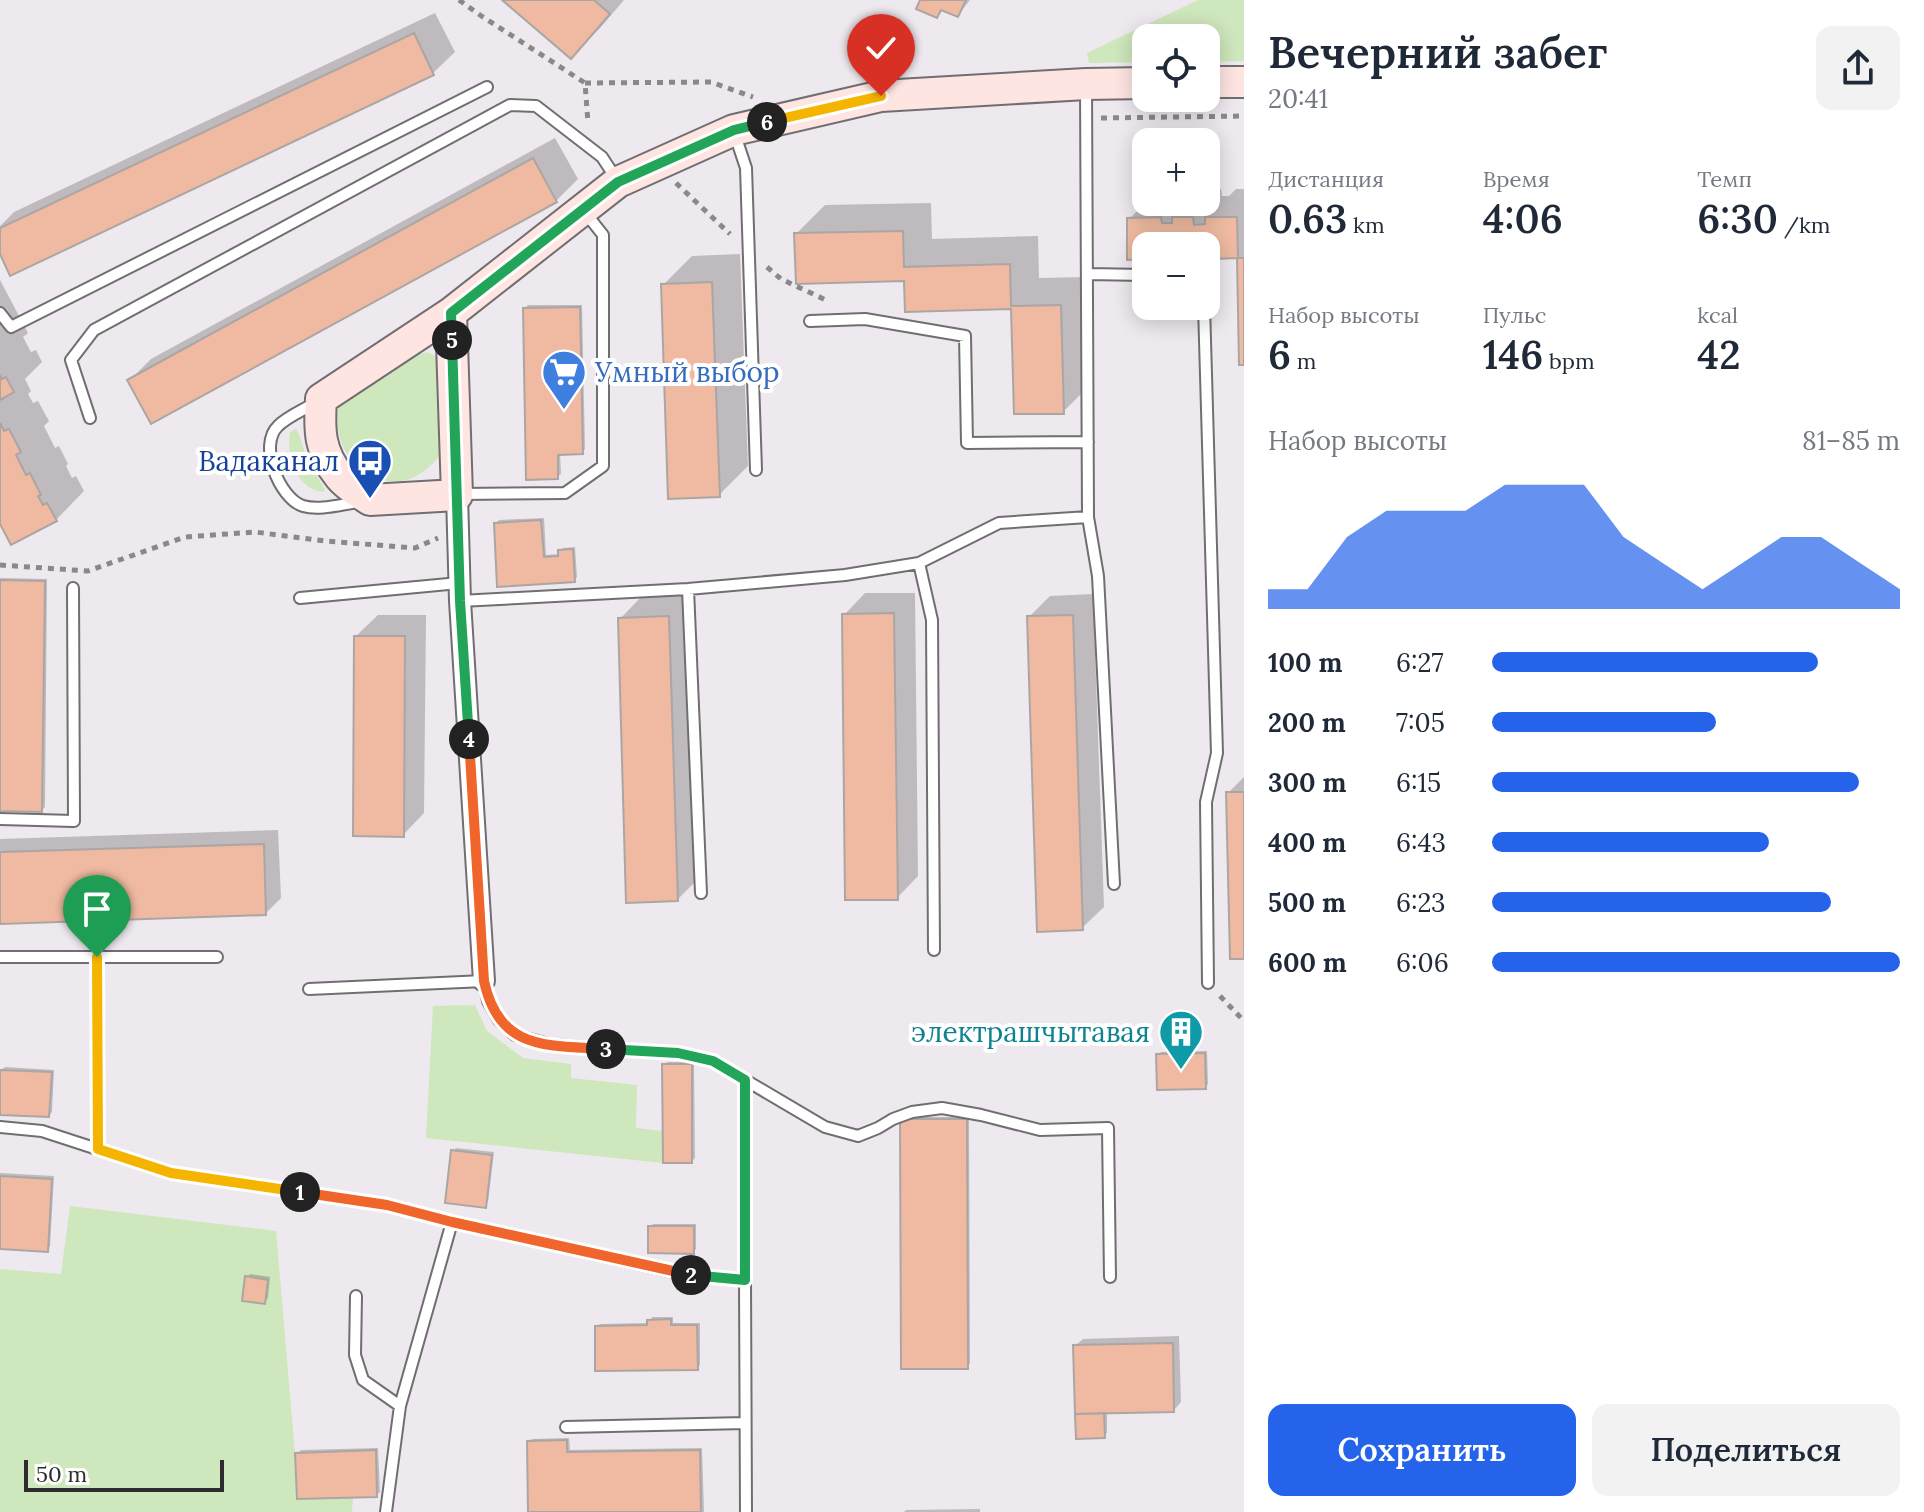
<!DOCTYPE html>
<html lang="ru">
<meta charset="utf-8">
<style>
:root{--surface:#fff;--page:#f2f2f3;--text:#1f2937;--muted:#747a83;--accent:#2563eb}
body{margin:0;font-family:Lora,serif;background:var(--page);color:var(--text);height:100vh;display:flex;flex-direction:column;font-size:30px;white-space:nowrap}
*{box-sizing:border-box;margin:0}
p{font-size:26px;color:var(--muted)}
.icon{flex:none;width:44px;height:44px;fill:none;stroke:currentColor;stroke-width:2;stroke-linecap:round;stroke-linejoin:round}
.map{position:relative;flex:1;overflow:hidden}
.details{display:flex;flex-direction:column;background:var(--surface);width:680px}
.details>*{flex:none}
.tools{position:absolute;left:1132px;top:24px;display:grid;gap:16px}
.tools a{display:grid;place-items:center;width:88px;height:88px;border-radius:16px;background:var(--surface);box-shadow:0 4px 20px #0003;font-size:40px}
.scale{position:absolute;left:24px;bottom:20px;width:200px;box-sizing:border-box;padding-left:8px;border:4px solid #2d2b2d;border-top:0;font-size:22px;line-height:28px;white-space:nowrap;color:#2d2b2d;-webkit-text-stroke:6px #fff;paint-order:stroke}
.pin{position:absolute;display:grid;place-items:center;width:68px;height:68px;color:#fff;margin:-82px -34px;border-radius:50% 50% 50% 0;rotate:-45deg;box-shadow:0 0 8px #0007}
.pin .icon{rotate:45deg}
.km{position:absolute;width:40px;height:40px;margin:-20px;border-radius:50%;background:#222;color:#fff;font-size:22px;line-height:40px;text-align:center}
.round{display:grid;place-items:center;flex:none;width:84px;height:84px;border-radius:16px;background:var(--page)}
.overview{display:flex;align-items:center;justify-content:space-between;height:136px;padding:0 24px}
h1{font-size:44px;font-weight:600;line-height:60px}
.metrics{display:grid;grid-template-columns:repeat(3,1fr);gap:12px;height:136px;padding:8px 24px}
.metrics div{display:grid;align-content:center}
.metrics b{font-size:40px;font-weight:600}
.metrics small{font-size:22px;font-weight:400}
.metrics p{font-size:22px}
.chart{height:224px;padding:16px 24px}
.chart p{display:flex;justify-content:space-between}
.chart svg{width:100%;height:144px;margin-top:8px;fill:var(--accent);opacity:.7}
.action{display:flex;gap:16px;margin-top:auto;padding:16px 24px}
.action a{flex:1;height:92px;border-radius:16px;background:var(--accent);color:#fff;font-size:32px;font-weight:600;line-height:92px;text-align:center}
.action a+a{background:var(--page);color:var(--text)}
ul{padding:0 24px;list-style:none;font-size:26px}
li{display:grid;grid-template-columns:128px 96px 1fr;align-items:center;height:60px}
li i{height:20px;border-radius:10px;background:var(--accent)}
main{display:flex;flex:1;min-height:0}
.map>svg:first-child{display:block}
.green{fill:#cfe7bc}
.shadow{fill:#0003}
.building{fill:#efbaa1;stroke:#aba6a3;stroke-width:2}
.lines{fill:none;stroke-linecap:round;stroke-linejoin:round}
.lane-casing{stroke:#716e72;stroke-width:14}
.street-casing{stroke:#716e72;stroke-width:24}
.secondary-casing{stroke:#716e72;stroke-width:34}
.path{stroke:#8b888b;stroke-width:5;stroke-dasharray:6 6;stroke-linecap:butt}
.lane{stroke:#fff;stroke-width:10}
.street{stroke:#fff;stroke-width:20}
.secondary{stroke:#fee5e2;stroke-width:30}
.split-1-casing{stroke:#fff;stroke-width:16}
.split-2-casing{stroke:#fff;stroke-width:16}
.split-3-casing{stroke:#fff;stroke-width:16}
.split-4-casing{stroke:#fff;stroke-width:16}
.split-5-casing{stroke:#fff;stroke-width:16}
.split-6-casing{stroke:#fff;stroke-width:16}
.split-7-casing{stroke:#fff;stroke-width:16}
.split-1{stroke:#f5b400;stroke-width:10}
.split-2{stroke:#f0652b;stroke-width:10}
.split-3{stroke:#22a559;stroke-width:10}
.split-4{stroke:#f0652b;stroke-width:10}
.split-5{stroke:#22a559;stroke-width:10}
.split-6{stroke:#22a559;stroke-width:10}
.split-7{stroke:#f5b400;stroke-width:10}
.labels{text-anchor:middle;stroke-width:8;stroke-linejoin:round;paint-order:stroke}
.shop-label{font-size:28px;fill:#366cbe;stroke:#fff;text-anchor:start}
.transit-label{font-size:28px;fill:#164399;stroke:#fff;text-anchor:end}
.culture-label{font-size:28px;fill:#0d838f;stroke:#fff;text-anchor:end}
</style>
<main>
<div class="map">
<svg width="1244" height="1512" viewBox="0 0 1244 1512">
<rect width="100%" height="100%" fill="#eee9ee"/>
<path class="green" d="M1198,0H1244V61L1206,62V38H1146V62L1089,63L1087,53Z
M427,352L435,356L439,362C441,379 448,435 443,447C439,458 433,464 424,471C390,498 343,469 338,429C337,420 336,408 342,400C348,391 363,385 372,379C389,369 408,357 427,352Z
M296,429C302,438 303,450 308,460C312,470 319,479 325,489L323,492C296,489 286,456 290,432Z
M475,1005L487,1031L523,1058L571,1064V1078L637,1085L636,1128L663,1131V1163L426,1138L433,1006Z
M70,1206L276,1231L295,1453L297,1499L353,1498L352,1512H0V1269L61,1274Z"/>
<path class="shadow" d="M505,0H624L600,28L571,57Z
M922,0H970L958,15L944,9L937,16Z
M435,13L455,52L433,73L11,273L0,249V226L14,212Z
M555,138L578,179L556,201L130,380L151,359Z
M1206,189H1221L1222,196H1229L1236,189H1244V363H1241L1239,256L1219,257L1213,263H1206V246H1146V257L1129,219L1146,202H1206Z
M931,203L932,239L1038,236L1039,278L1089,277L1092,383L1063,412L1013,307L906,279L796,234L825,205Z
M740,254L748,466L719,495L663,285L692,256Z
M0,280L28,333L23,337L31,352L36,350L42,362L25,379L31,391L28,394L33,403L38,401L49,421L44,426L55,448L59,446L68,464L66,466L72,478L76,476L84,491L56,520H0Z
M528,305H582L585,449L582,452L560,453L561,474L557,477L525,308Z
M544,518L546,555L560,554V551L563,548L575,547L577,577L574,580L496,523L499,520Z
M0,578L47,579L45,807L42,810L0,809Z
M865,593H915L918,876L897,898L844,615Z
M1093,594L1104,907L1082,928L1029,617L1050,596Z
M690,595L699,878L677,900L620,619L641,597Z
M378,615H426L424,813L403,835L356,636Z
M1244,777V957L1228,793Z
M278,830L281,898L266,913L0,922V839Z
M1207,1051L1208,1084L1205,1087L1158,1055L1161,1052Z
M667,1062H694L695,1158L692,1161L664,1065Z
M5,1067L54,1070L52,1112L49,1115L0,1113L1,1070Z
M905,1117H969L970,1363L967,1367Z
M456,1148L494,1152L488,1202L485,1205L453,1151Z
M0,1173L54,1176L50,1246L47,1250L0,1247Z
M653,1224H696V1249L693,1252L650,1227Z
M250,1274L270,1277L268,1298L265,1302L247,1277Z
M652,1317H673V1323H700V1365L697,1368L597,1327L600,1324L649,1323Z
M1179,1336L1181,1402L1174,1410L1107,1412V1433L1104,1436L1075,1346L1083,1339Z
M569,1438L570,1450L702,1448L704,1512H530L529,1442L532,1439Z
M378,1448L380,1492L376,1495L298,1453L301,1450Z
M980,1509V1512H904L906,1510Z"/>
<path class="building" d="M502,0H594L610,14L571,59Z
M920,0H966L958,17L941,10L937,18L916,9Z
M414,33L434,75L10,276L0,254V228Z
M533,158L557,202L151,424L127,380Z
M1161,217L1162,223H1172V217H1193L1194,225L1205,224V217H1237L1238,258H1244V365H1239L1237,258L1214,259V265H1206V246H1146V259L1127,260V218Z
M903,231L904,267L1010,264L1011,306L1061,305L1064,414H1014L1011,309L905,312L904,281L796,284L794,233Z
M712,282L720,497L668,499L661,284Z
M580,307L583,454L558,455V479L526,480L523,308Z
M0,375L2,379L6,377L14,392L0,400Z
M0,423L4,431L9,429L21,452L16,455L26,475L30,473L41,495L38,496L43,505L47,503L57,521L11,545L0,524Z
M541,520L544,557L558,556V550L573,549L575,582L497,587L494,523Z
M0,580L45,581L42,812L0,811Z
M894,613L898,900H845L842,614Z
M1073,615L1083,930L1037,932L1027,616Z
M669,616L678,901L626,903L618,618Z
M354,636H405L404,837L353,836Z
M1226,792H1244V959H1230Z
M264,844L266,915L0,924V852Z
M1205,1053L1206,1089L1157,1090L1156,1054Z
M662,1064H692V1163H663Z
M0,1070L52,1072L49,1117L0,1115Z
M900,1119H967L968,1369H901Z
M451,1150L492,1155L486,1208L445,1203Z
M0,1176L52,1179L48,1252L0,1249Z
M648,1226H694V1254L648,1253Z
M245,1276L268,1280L265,1304L242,1301Z
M671,1319V1325H697L698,1370L595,1371V1326L647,1325V1320Z
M1173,1343L1174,1412L1075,1414L1073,1345Z
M1104,1413L1105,1438L1076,1439L1075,1414Z
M567,1440V1452L700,1450L701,1512H528L527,1441Z
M376,1450L377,1497L297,1499L295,1453Z"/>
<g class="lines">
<g class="lane-casing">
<path id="lane" d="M734,132L746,168L756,470
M1087,274L1146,275
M1204,306L1217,753L1206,802L1208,983
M0,313L11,327L487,87
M810,321L865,319L965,336L967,443L1088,442
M316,402C304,410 288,416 278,426C258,445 279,498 303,506C320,511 342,504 359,502
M90,418L71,360L94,330L510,105L536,106L602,157L617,180
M458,494L565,493L603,466V235L584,211
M1088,517L1098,576L1114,884
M919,563L932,620L934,950
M688,589L701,893
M300,598L459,583
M460,601L688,589L845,575L919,563L999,523L1088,517L1086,86
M0,819L74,821L73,588
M0,957H217
M97,957L98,1149
M309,989L484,981L488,1001L499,1020L515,1035L552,1045L678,1053L713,1061L825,1127L858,1136L878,1128L893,1119L912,1112L942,1108L981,1115L1040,1130L1108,1128L1110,1277
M0,1127L42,1131L171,1173L387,1205L452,1222L682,1274L745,1280V1080
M745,1280L746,1512
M356,1296L355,1355L363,1380L400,1406
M566,1427L745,1423
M386,1512L400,1406L452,1222"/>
</g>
<g class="street-casing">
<path id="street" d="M457,495L460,601L484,981"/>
</g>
<g class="secondary-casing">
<path id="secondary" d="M1206,82H1244
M451,313L457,495L370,500C360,493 347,486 340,477C319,452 319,429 321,399L451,313L618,182L734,130L881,96L1086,84L1146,83"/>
</g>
<path class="path" d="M459,0L480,15L585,83L588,123
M585,83L711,82L753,97
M1101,118L1244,116
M676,183L730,234
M767,267L781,279L828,301
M0,565L88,571L185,537L255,532L325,541L415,548L438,538
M1220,996L1244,1021"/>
<use href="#lane" class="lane"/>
<use href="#street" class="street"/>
<use href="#secondary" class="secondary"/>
</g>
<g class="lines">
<g class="split-1-casing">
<path id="split-1" d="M97,957L98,1149L171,1173L300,1192"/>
</g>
<g class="split-2-casing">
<path id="split-2" d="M300,1192L387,1205L452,1222L691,1275"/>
</g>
<g class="split-3-casing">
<path id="split-3" d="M606,1049L678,1053L713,1061L745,1080V1280L691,1275"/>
</g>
<g class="split-4-casing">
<path id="split-4" d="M469,739L484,981C499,1051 547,1045 606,1049"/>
</g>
<g class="split-5-casing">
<path id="split-5" d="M452,340L460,601L469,739"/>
</g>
<g class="split-6-casing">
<path id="split-6" d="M452,340L451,313L618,182L734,130L767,122"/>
</g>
<g class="split-7-casing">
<path id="split-7" d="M767,122L881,96"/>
</g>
<use href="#split-1" class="split-1"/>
<use href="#split-2" class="split-2"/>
<use href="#split-3" class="split-3"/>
<use href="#split-4" class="split-4"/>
<use href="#split-5" class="split-5"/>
<use href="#split-6" class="split-6"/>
<use href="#split-7" class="split-7"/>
</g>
<defs>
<g id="supermarket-pin" transform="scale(2.3)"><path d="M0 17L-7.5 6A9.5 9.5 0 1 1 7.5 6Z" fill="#3f7fe0" stroke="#fff"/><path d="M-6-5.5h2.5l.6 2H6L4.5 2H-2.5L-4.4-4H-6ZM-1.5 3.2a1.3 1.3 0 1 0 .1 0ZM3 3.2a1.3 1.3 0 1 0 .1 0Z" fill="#fff"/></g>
<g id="bus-pin" transform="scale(2.3)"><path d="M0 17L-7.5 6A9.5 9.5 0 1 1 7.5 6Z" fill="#1a4fb4" stroke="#fff"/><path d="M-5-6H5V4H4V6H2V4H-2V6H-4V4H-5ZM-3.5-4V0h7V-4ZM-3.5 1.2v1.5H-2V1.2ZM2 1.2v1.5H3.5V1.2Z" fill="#fff"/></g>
<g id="building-pin" transform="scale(2.3)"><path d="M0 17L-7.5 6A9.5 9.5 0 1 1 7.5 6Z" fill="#0f9aa8" stroke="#fff"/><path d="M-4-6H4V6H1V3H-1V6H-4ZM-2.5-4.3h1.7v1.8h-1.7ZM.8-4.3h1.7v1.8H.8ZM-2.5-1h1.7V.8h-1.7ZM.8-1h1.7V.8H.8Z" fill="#fff"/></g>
</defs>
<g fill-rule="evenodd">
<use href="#supermarket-pin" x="564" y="372"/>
<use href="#bus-pin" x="370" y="461"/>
<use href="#building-pin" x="1181" y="1032"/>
</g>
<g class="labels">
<g class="shop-label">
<text x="595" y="382">Умный выбор</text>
</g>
<g class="transit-label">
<text x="339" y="471">Вадаканал</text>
</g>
<g class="culture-label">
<text x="1150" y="1042">электрашчытавая</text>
</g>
</g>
</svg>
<div class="tools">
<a><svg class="icon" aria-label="locate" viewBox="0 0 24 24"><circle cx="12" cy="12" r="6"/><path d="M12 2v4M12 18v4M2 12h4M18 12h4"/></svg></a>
<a>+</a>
<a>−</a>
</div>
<div class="scale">50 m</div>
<div class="pin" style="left:97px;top:957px;background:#1e9e55"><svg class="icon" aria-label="arrive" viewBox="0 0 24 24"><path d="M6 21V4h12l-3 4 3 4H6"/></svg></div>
<div class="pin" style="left:881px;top:96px;background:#d93025"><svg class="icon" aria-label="check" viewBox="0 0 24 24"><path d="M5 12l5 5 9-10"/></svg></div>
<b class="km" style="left:300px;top:1192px">1</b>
<b class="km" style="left:691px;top:1275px">2</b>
<b class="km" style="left:606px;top:1049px">3</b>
<b class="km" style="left:469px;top:739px">4</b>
<b class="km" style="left:452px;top:340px">5</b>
<b class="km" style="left:767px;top:122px">6</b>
</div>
<section class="details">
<div class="overview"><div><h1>Вечерний забег</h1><p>20:41</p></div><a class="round"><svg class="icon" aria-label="share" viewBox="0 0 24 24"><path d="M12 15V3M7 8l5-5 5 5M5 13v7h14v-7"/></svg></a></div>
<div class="metrics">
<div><p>Дистанция</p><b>0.63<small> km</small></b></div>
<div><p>Время</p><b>4:06</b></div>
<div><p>Темп</p><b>6:30<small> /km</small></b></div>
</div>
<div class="metrics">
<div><p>Набор высоты</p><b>6<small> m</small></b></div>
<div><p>Пульс</p><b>146<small> bpm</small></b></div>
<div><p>kcal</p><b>42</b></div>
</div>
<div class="chart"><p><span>Набор высоты</span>81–85 m</p>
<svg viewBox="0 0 160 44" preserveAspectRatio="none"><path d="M0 44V38L10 38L20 22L30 14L40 14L50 14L60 6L70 6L80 6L90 22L100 30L110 38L120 30L130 22L140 22L150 30L160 38V44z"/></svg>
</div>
<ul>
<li><b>100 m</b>6:27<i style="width:80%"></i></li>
<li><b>200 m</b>7:05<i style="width:55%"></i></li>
<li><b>300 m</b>6:15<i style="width:90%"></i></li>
<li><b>400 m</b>6:43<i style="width:68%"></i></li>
<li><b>500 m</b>6:23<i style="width:83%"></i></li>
<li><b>600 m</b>6:06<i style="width:100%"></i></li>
</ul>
<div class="action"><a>Сохранить</a><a>Поделиться</a></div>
</section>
</main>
